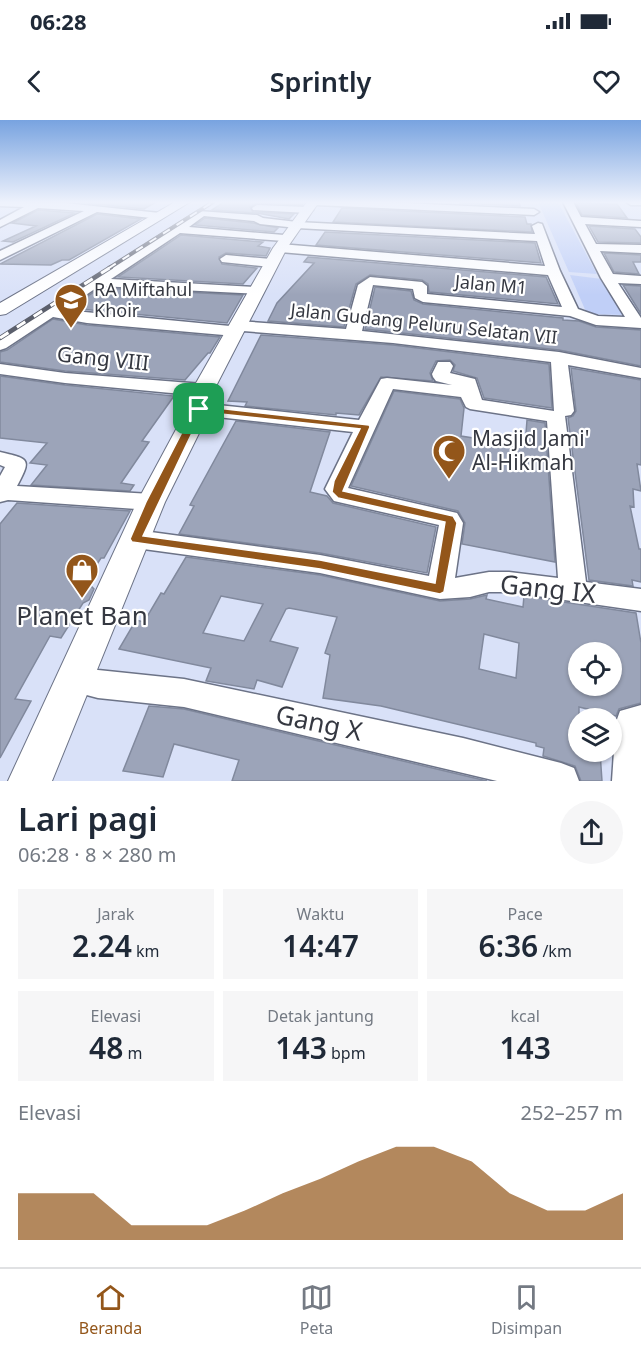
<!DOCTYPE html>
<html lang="id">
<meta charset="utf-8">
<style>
:root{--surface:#fff;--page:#f6f6f7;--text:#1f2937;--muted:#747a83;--line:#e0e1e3;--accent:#93561a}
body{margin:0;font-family:"Noto Sans",sans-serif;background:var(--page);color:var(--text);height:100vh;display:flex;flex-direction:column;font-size:22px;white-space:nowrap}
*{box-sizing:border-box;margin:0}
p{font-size:20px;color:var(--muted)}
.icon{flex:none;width:33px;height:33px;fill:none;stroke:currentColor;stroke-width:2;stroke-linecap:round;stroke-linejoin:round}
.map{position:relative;height:661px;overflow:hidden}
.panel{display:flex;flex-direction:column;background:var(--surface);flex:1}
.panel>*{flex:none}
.buttons{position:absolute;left:568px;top:522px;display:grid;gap:12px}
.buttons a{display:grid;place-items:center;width:54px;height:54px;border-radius:50%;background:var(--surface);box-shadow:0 2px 4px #0004;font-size:30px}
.pin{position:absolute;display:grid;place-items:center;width:51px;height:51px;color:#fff;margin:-26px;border-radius:12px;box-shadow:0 3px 9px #0006}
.round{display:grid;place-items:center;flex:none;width:63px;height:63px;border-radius:32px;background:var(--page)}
.overview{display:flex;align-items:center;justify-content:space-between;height:102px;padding:0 18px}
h1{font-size:33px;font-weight:600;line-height:45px}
.metrics{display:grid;grid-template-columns:repeat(3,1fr);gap:9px;height:102px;padding:6px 18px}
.metrics div{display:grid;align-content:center;border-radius:0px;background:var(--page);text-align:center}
.metrics b{font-size:30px;font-weight:600}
.metrics small{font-size:16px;font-weight:400}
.metrics p{font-size:16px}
.chart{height:168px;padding:12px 18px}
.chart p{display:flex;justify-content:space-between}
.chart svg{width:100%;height:108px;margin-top:6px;fill:var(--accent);opacity:.7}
.status{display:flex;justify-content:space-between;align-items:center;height:42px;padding:0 30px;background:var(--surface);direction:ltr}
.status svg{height:16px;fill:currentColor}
header{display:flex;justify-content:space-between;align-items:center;height:78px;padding:0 18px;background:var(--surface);font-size:27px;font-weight:600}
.tabs{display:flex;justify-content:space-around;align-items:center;height:84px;border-top:2px solid var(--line);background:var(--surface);font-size:16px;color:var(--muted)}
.tabs a{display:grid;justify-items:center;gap:3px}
.tabs .active{color:var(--accent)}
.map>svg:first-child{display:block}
.green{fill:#c0cff7}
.building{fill:#9ca4b9;stroke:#81899d;stroke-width:1.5;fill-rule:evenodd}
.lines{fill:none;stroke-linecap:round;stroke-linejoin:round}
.minor-casing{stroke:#6c7387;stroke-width:3}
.tertiary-casing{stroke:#6c7387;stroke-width:2}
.minor{fill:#fff;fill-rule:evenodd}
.tertiary{fill:#fff;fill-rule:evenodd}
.rail-far1-casing{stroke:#5b5f6c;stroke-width:4}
.rail-casing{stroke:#5b5f6c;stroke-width:4.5}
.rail-far1{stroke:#fff;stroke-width:2;stroke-dasharray:8;stroke-linecap:butt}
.rail{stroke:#fff;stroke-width:3;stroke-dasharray:10;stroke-linecap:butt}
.route{fill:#93561a;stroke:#fff;stroke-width:1.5;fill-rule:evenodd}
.labels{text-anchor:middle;stroke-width:4.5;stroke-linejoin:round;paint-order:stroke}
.far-street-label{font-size:18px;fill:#353841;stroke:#fff}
.far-poi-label{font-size:18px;fill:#353841;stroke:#fff;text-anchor:start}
.street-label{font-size:21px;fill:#353841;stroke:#fff}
.poi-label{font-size:21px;fill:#353841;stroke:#fff;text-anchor:start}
.near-street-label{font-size:26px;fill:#353841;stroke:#fff}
.near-poi-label{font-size:26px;fill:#353841;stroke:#fff}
</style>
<div class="status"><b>06:28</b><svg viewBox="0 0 49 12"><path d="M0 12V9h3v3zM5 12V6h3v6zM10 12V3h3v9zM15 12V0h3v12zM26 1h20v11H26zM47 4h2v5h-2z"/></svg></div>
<header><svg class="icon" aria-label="back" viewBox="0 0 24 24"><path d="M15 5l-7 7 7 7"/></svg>Sprintly<svg class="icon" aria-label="heart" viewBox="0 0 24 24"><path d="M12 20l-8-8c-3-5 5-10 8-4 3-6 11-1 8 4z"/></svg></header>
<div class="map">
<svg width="641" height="661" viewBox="0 0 641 661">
<rect width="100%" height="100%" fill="#d9e1f8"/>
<path class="green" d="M538,82H558L597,154L569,152Z
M570,155L602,159L625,195L587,194Z"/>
<path class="building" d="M77,82H156L144,89Z
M224,82H304L302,85L257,83L250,87L253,92L294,94L289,99L257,93L212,90Z
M460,82H519L520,86L460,83Z
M576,83L617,84L627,98L582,95Z
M342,88L525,97L527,104H531L532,112L333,102Z
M38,90L75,93L13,122L3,121L36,106L12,103Z
M97,94L141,99L69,140H62L51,145L0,144Z
M205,98L253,103L278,108L274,112L195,105Z
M589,106L635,109L641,117V123L598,122Z
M325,112L535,123L541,143L316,125Z
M181,115L263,122L258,126L270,128L266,136L226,133L219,137L222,144L257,148L243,164L118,157Z
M604,133L641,135V142H633L639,154L614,152Z
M308,137L546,157L558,184L429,172L428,164L422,160L370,155L356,164L344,207L268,201L277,183L314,143L304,142Z
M623,165L641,166V194Z
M375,167L411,171L414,180L423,184L563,198V200L579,201L596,207L641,210V246L559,230L365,209Z
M100,168L243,175L227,203L70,188Z
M53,199L87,205L220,217L210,233H208L185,260L65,251L0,242V232L7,230Z
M261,215L393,225L549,244L552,288L484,278L477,258L453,251L455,245L450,240L436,241L430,253L433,261L381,257L359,295L336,293V295L245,286L247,282L228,281Z
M571,248L641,260V345L637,344L641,371L633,369L634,387L630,386L639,429H641V462L632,460L633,466L589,460L568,298L573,296L576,291Z
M0,256L65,265L174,276L142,321L149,322L121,363L134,365L130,371L31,365L47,345L30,343L47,323L0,318Z
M394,271L460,279L464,288L461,316L525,326L527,300L545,303L555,442L462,424L465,403L458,391L351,366Z
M236,301L330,312L310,372L327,376L333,383L436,407L427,453L320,433L179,414L194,386L190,385Z
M17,383L130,391L104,438H101L86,461L94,469L89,480L83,483L61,518L50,516L15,579L31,581L0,638V404Z
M186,437L320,455L440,481L470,479L487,475L486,479L523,487L524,476L636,493L641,523V583L619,589L616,596L579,587V632H600L602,661H581L575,646L543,636L544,628L536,626V623L381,586L323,578L330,535L325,533L337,497L289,488L286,489L270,521L298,528L282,567L257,560L254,569L206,561L211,548L119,529L136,500L144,502L161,473L164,474ZM221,476L263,484L244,521L203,513ZM484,514L519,523L516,558L479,549ZM579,532H612V566H579Z
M149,586L184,589L487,661H232L239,640L174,624L163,657L123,651Z"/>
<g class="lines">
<g class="minor-casing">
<path id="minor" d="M0,82L65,83L160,93L165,96L160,99L97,92L0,140V131L84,91L38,88L0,107V100L24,87L0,86Z
M312,82H383L534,89L539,92L534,95L317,85Z
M563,82H573L581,97L641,101V107L585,104L596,124L641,125V133L600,131L613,154L641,156V164L618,163L641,198V208L596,205L570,196L423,182L415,178L413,169L373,165L362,211L559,232L641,248V258L568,245L574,291L571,295L565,296L586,462L641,469V491L509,472H489L470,477L440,479L320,453L136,428L127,425L124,419L127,413L136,410L320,435L429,456L439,405L334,381L325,369L353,312L199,295L192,293L189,289L192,285L199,283L359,300L381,259L387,258L452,265L436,261L433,257L432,254L438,242H450L453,246L450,253L475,259L482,280L554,291L551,242L393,223L243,211L235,216L87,203L53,197L6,228L0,230V218L198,91L257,95L263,98L297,102L535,114L532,106L538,103L542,104L560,151L578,189L598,196L625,197L601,158ZM204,96L254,101L260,104L297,108L537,121L545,146L280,124L274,128L280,132L548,155L562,187L427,174V166L422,162L370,157L358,165L346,209L238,201L230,206L64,190L99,166L260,174L262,171L260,168L255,167L111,159L180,113L284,121L290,118L284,115L189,107ZM393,269L461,277L466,287L470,289L547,301L558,458L509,452H489L455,458L463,403L457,393L348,368Z
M626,82H641V85H631Z
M257,85L308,87L313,90L308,93L253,90L252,88Z
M226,135L271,139L277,143L271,147L222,142L220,139Z
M0,244L65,253L203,264L209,266L212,270L209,274L203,276L65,263L0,254Z
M0,332C29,339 32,338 17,366L151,374L159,377L163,382L159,387L151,390L8,380L0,382V356L5,347L0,345Z
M75,546L98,550L184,559L463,618L561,643L574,648L579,661H497L184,587L98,578L64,569L59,559L64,549Z
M641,585V661H612L616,602L620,591Z"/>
</g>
<g class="tertiary-casing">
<path id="tertiary" d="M175,82H190L6,194L0,195V183Z
M307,82H319L287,128L214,270L211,289L165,382L52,661H8L137,382L187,289L192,270L273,128Z"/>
</g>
<use href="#minor" class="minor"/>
<use href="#tertiary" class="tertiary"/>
<g class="rail-far1-casing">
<path id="rail-far1" d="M109,148L213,82"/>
</g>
<g class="rail-casing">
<path id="rail" d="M0,218L111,147"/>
</g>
<use href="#rail-far1" class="rail-far1"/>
<use href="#rail" class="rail"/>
</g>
<linearGradient id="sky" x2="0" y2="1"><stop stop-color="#78a3e0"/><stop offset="0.47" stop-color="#eef2fc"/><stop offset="1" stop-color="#eef2fc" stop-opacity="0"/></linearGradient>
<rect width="641" height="175" fill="url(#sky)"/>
<path class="route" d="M199,286L369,305L370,307L343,371L453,396L457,403L444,472L440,474L320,449L132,422L130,419L146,382L194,289ZM202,292L360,309L334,361L332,372L338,378L445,402L435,463L320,440L143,416Z"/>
<defs>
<g id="school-pin" transform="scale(1.725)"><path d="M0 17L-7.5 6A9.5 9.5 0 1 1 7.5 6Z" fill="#93561a" stroke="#fff"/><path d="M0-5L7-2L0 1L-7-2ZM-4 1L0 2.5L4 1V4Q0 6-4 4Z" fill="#fff"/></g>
<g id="mosque-pin" transform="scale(1.725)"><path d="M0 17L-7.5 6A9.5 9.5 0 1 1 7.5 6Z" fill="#93561a" stroke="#fff"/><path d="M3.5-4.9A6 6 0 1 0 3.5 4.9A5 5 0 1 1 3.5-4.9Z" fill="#fff"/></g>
<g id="shop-pin" transform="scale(1.725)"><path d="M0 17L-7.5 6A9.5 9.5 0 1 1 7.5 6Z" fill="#93561a" stroke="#fff"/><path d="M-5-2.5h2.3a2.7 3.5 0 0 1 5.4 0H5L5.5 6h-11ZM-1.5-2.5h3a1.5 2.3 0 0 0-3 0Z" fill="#fff"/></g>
</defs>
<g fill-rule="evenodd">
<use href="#school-pin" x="71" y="180"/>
<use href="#mosque-pin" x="449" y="331"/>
<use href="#shop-pin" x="82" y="450"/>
</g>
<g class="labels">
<g class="far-street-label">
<text transform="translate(491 165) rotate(5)" y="6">Jalan M1</text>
<text transform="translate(424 204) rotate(6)" y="6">Jalan Gudang Peluru Selatan VII</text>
</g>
<g class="far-poi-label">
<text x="94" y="176">RA Miftahul<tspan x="94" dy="21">Khoir</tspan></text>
</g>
<g class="street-label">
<text transform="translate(103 239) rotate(6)" y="7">Gang VIII</text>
</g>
<g class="poi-label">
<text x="472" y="326">Masjid Jami'<tspan x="472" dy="24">Al-Hikmah</tspan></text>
</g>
<g class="near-street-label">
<text transform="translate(548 469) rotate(6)" y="9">Gang IX</text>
<text transform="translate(319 603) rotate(12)" y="9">Gang X</text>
</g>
<g class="near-poi-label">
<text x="82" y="505">Planet Ban</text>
</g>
</g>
</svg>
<div class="buttons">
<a><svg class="icon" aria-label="locate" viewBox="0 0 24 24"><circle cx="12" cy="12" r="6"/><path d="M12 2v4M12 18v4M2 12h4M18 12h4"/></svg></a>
<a><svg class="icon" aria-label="layers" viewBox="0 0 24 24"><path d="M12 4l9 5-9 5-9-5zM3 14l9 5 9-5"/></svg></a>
</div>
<div class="pin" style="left:199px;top:289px;background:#1e9e55"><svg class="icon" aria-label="arrive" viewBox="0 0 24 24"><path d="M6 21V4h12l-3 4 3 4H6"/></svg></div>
</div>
<section class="panel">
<div class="overview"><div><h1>Lari pagi</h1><p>06:28 · 8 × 280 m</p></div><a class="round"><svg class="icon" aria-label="share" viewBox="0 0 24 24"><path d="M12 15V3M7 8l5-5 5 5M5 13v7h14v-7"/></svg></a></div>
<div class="metrics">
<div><p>Jarak</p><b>2.24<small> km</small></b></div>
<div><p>Waktu</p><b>14:47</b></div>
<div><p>Pace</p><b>6:36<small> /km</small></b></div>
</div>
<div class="metrics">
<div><p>Elevasi</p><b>48<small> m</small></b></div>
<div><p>Detak jantung</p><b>143<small> bpm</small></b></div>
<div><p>kcal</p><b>143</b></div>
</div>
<div class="chart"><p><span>Elevasi</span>252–257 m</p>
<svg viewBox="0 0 160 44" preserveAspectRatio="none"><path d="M0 44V25L10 25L20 25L30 38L40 38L50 38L60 32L70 25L80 19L90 12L100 6L110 6L120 12L130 25L140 32L150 32L160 25V44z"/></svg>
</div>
</section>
<nav class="tabs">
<a class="active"><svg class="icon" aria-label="home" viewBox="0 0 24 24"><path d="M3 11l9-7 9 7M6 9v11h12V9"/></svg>Beranda</a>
<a><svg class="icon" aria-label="map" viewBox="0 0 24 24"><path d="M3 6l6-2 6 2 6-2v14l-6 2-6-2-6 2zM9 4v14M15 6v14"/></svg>Peta</a>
<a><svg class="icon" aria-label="saved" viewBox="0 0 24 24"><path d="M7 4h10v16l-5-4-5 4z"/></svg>Disimpan</a>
</nav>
